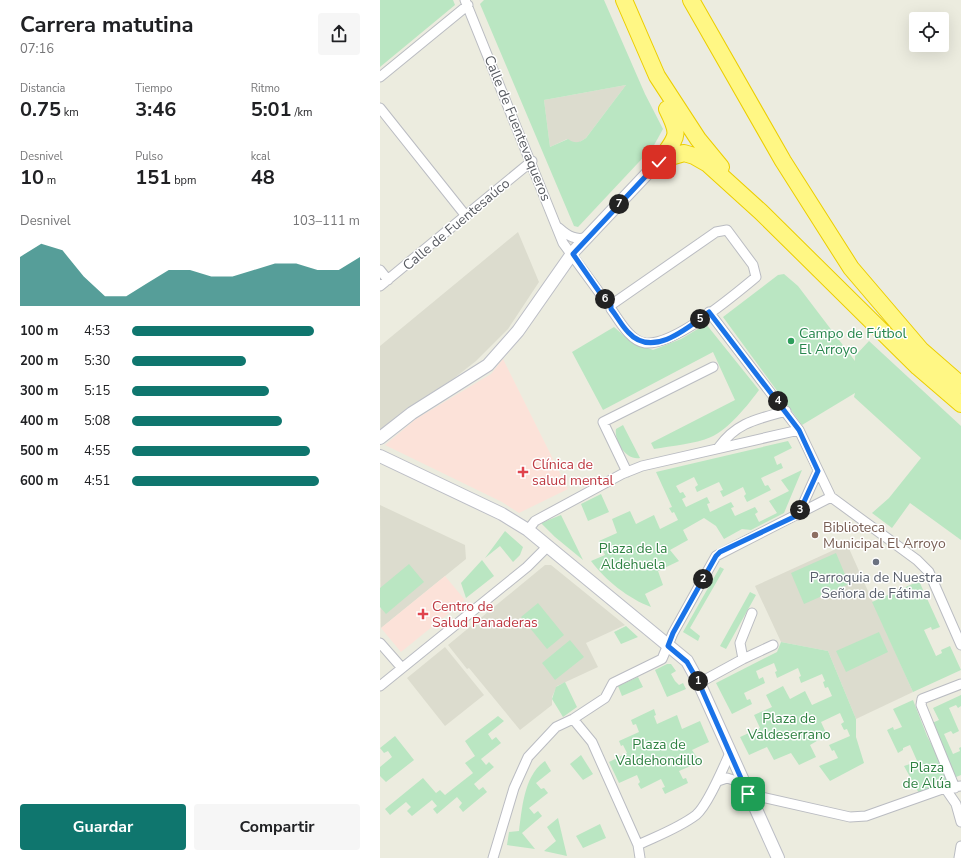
<!DOCTYPE html>
<html lang="es">
<meta charset="utf-8">
<style>
:root{--surface:#fff;--page:#f6f6f6;--text:#202124;--muted:#757577;--accent:#0f766e}
body{margin:0;font-family:"Nunito Sans",sans-serif;background:var(--page);color:var(--text);height:100vh;display:flex;flex-direction:column;font-size:15px;white-space:nowrap}
*{box-sizing:border-box;margin:0}
p{font-size:13px;color:var(--muted)}
.icon{flex:none;width:22px;height:22px;fill:none;stroke:currentColor;stroke-width:2;stroke-linecap:round;stroke-linejoin:round}
.map{position:relative;flex:1;overflow:hidden}
.drawer{display:flex;flex-direction:column;background:var(--surface);width:380px}
.drawer>*{flex:none}
.buttons{position:absolute;left:529px;top:12px;display:grid;gap:8px}
.buttons a{display:grid;place-items:center;width:40px;height:40px;border-radius:4px;background:var(--surface);box-shadow:0 4px 16px #0002;font-size:20px}
.pin{position:absolute;display:grid;place-items:center;width:34px;height:34px;color:#fff;margin:-17px;border-radius:8px;box-shadow:0 2px 6px #0006}
.km{position:absolute;width:20px;height:20px;margin:-10px;border-radius:50%;background:#222;color:#fff;font-size:11px;line-height:20px;text-align:center}
.round{display:grid;place-items:center;flex:none;width:42px;height:42px;border-radius:4px;background:var(--page)}
.headline{display:flex;align-items:center;justify-content:space-between;height:68px;padding:0 20px}
h1{font-size:22px;font-weight:700;line-height:30px}
.stats{display:grid;grid-template-columns:repeat(3,1fr);gap:6px;height:68px;padding:4px 20px}
.stats div{display:grid;align-content:center}
.stats b{font-size:20px;font-weight:700}
.stats small{font-size:11px;font-weight:400}
.stats p{font-size:11px}
.chart{height:112px;padding:8px 20px}
.chart p{display:flex;justify-content:space-between}
.chart svg{width:100%;height:72px;margin-top:4px;fill:var(--accent);opacity:.7}
.button{display:flex;gap:8px;margin-top:auto;padding:8px 20px}
.button a{flex:1;height:46px;border-radius:4px;background:var(--accent);color:#fff;font-size:16px;font-weight:700;line-height:46px;text-align:center}
.button a+a{background:var(--page);color:var(--text)}
ul{padding:0 20px;list-style:none;font-size:13px}
li{display:grid;grid-template-columns:64px 48px 1fr;align-items:center;height:30px}
li i{height:10px;border-radius:5px;background:var(--accent)}
main{display:flex;flex:1;min-height:0}
.map>svg:first-child{display:block}
.education{fill:#dcdcce}
.medical{fill:#fce2d9}
.green{fill:#bae6c2;fill-rule:evenodd}
.lines{fill:none;stroke-linecap:round;stroke-linejoin:round}
.street-casing{stroke:#babcc2;stroke-width:11}
.secondary-casing{stroke:#bcbec6;stroke-width:14}
.highway-casing{stroke:#ecce00;stroke-width:18}
.street{stroke:#fff;stroke-width:9}
.secondary{stroke:#fff;stroke-width:12}
.highway{stroke:#fff784;stroke-width:16}
.route-casing{stroke:#fff;stroke-width:8}
.route{stroke:#1a73e8;stroke-width:5}
.leisure-dot{fill:#2e9e5b;stroke:#fff;stroke-width:1.5}
.health-dot{fill:#e0444e;stroke:#fff;stroke-width:1.5}
.education-dot{fill:#8d6e63;stroke:#fff;stroke-width:1.5}
.worship-dot{fill:#6b7280;stroke:#fff;stroke-width:1.5}
.labels{text-anchor:middle;stroke-width:3;stroke-linejoin:round;paint-order:stroke}
.street-label{font-size:14px;fill:#585b61;stroke:#fff}
.leisure-label{font-size:14px;fill:#27864d;stroke:#fff;text-anchor:start}
.health-label{font-size:14px;fill:#be3a42;stroke:#fff;text-anchor:start}
.education-label{font-size:14px;fill:#785e54;stroke:#fff;text-anchor:start}
.park-label{font-size:14px;fill:#2f8242;stroke:#fff}
.worship-label{font-size:14px;fill:#5b616d;stroke:#fff}
</style>
<main>
<section class="drawer">
<div class="headline"><div><h1>Carrera matutina</h1><p>07:16</p></div><a class="round"><svg class="icon" aria-label="share" viewBox="0 0 24 24"><path d="M12 15V3M7 8l5-5 5 5M5 13v7h14v-7"/></svg></a></div>
<div class="stats">
<div><p>Distancia</p><b>0.75<small> km</small></b></div>
<div><p>Tiempo</p><b>3:46</b></div>
<div><p>Ritmo</p><b>5:01<small> /km</small></b></div>
</div>
<div class="stats">
<div><p>Desnivel</p><b>10<small> m</small></b></div>
<div><p>Pulso</p><b>151<small> bpm</small></b></div>
<div><p>kcal</p><b>48</b></div>
</div>
<div class="chart"><p><span>Desnivel</span>103–111 m</p>
<svg viewBox="0 0 160 44" preserveAspectRatio="none"><path d="M0 44V14L10 6L20 10L30 26L40 38L50 38L60 30L70 22L80 22L90 26L100 26L110 22L120 18L130 18L140 22L150 22L160 14V44z"/></svg>
</div>
<ul>
<li><b>100 m</b>4:53<i style="width:80%"></i></li>
<li><b>200 m</b>5:30<i style="width:50%"></i></li>
<li><b>300 m</b>5:15<i style="width:60%"></i></li>
<li><b>400 m</b>5:08<i style="width:66%"></i></li>
<li><b>500 m</b>4:55<i style="width:78%"></i></li>
<li><b>600 m</b>4:51<i style="width:82%"></i></li>
</ul>
<div class="button"><a>Guardar</a><a>Compartir</a></div>
</section>
<div class="map">
<svg width="581" height="858" viewBox="0 0 581 858">
<rect width="100%" height="100%" fill="#ececdf"/>
<path class="education" d="M246,85L206,138L198,143H193L187,139L170,147L164,100Z
M138,232L159,282L128,329L96,361L73,379L33,405L0,431V346Z
M0,505L85,545L86,559L1,628Z
M467,544L533,692L476,719L448,651L401,642L375,586Z
M165,565H171L245,625L206,643L218,667L177,686L172,697V705L140,730L89,668L87,669L68,645Z
M65,647L104,695L65,726L27,678Z"/>
<path class="medical" d="M123,359L188,489L139,513L122,502L5,445L36,419L111,374Z
M65,576L85,600L21,652L1,628Z"/>
<path class="green" d="M0,0H73L75,5L0,67Z
M104,0H224L265,94L283,129L273,147L198,227L194,226L100,4ZM246,85L206,138C199,143 195,144 188,139L170,147L164,100Z
M404,274L418,286L475,361V356L489,341L581,426V540L530,503L512,528L492,513L509,498L541,458L474,397L475,393L422,425L343,317L398,275Z
M326,324L379,390C368,405 348,430 331,437C315,444 291,446 274,449L271,443L355,400L333,352L223,410L192,352L234,327L250,341L273,350L301,339Z
M243,425L260,458C246,461 234,441 236,429Z
M408,441L412,448L394,457L397,465L401,463L403,468L381,478L385,486L388,485L391,490L367,502L364,496L366,494L363,487L343,497L340,491L343,490L339,482L317,492L315,487L318,485L314,477L296,486L300,493L303,492L306,497L302,499L306,507L327,497L330,503L327,504L330,512L351,502L354,507L351,508L355,516L375,507L378,512L375,514L379,522L397,513L389,501L409,491L401,480L422,470L404,513L371,530L362,529L344,539L336,526L324,518L303,530L308,540L290,550L299,561L278,571L283,585L265,594L271,607C249,599 225,580 211,561L225,555L219,541L237,533L232,519L250,511L256,524L274,515L280,529L298,520L294,512L292,513L289,508L292,507L276,472Z
M221,494L229,512L208,521L201,504Z
M181,515L203,560L175,537L161,523Z
M125,531L143,547L140,555L133,562L120,546L105,558Z
M456,553L469,584L424,604L411,573Z
M102,560L114,576L86,598L81,583Z
M29,564L44,582L6,614L0,607V588Z
M340,567L344,569L310,628L320,636L318,641L303,632Z
M539,581L560,627L552,630L551,627L544,630L556,656L562,653L561,650L570,646L581,670L533,692L492,602Z
M370,592L376,595L346,649L340,646Z
M158,603L184,635L167,649L141,617Z
M246,626L258,637L241,644L234,632Z
M499,632L508,652L466,672L456,651Z
M190,640L204,657L175,680L162,663Z
M401,642L448,651L476,719V737L484,763L450,781L439,766L458,758L454,750L452,751L449,745L470,736L467,729L464,730L461,724L464,722L460,713L441,722L447,735L430,745L436,757L419,765L411,753L394,760L387,747L369,755L360,737L380,728L374,715L392,707L386,695L403,686L410,699L425,691L432,705L452,696L448,687L445,688L443,682L445,681L442,674L421,683L419,677L421,676L418,668L397,678L395,672L397,671L394,663L376,671L379,679L383,677L385,683L364,693L367,700L370,699L372,704L352,714L336,683L397,652Z
M287,664H291L296,671L291,674L295,681L299,685L303,683L306,689L287,697L275,670Z
M258,677L263,687L242,696L238,686Z
M185,682L197,707L183,717L172,699L176,687Z
M581,695V706L578,708L576,705L569,708L579,731L573,734L571,731L564,734L573,754L580,751L579,748L581,747V775L576,777L552,723L559,720L553,708Z
M533,700L547,736L571,781L540,795L524,766L530,764L531,766L538,763L530,745L523,748V750L518,753L507,730L513,727L514,730L522,727L513,709Z
M274,709L276,715L274,716L277,724L297,715L302,729L320,721L329,742L312,750L320,762L299,771L303,779L306,778L308,783L285,794L282,788L285,787L281,779L261,789L258,784L260,782L257,775L239,783L229,762L247,753L243,745L241,746L239,741L259,732L256,724L253,725L251,720Z
M118,716L124,721L108,734L112,740L116,737L121,743L101,759L106,765L109,762L114,767L94,784L99,790L103,787L107,792L83,812L79,807L82,803L77,797L57,814L53,809L57,806L52,800L32,816L27,811L31,807L26,802L10,815L5,809L43,778L56,793L60,790L65,795L93,773L85,763L95,756L85,741Z
M15,736L34,760L6,782L0,776V767L12,757L8,751L4,753L0,748Z
M201,755L213,774L203,780L190,764Z
M165,761L171,771L156,783L161,789L164,788L168,793L149,808L154,814L158,811L162,816L142,833L155,849L127,845L129,832L139,831C142,809 144,775 165,761Z
M178,818L187,856L164,851L176,841L167,827Z
M220,824L226,838L203,848L196,836Z"/>
<g class="lines">
<g class="street-casing">
<path id="street" d="M85,0L183,243L227,303L231,305
M0,77L88,5
M0,108L86,216
M179,228C188,236 196,241 208,237
M347,230L373,265L376,277C353,296 294,346 265,343C250,341 239,320 231,309V305L336,232Z
M0,270L8,280
M0,286L152,161
M329,312L419,430L451,497L537,560L549,572L581,645
M339,447C357,422 378,419 406,411
M247,472L223,422L333,367
M418,515L438,471
M148,530L155,521L242,474L262,466L419,430
M0,643L22,668
M363,659L360,643L372,613
M319,683L363,659L393,645
M0,686L147,567L168,546
M193,719L212,742L258,845L260,858
M338,781L347,778L363,783
M565,788L576,804L581,822
M575,788L541,705L542,699L581,684
M368,794L470,817L486,816L565,788L581,786
M258,845C277,836 299,828 316,815C328,805 343,768 350,753
M113,858L134,788L148,757L176,727L193,719L225,698L233,683L282,659L293,633L336,556L451,497
M579,858L581,846"/>
</g>
<g class="secondary-casing">
<path id="secondary" d="M0,438L32,413L108,365L138,331L194,251L280,160
M0,456L122,514L148,530L307,661L319,683L398,858"/>
</g>
<g class="highway-casing">
<path id="highway" d="M244,0L277,76L318,139L341,167
M311,0L403,161L471,268L541,350L581,385
M280,160L304,153L314,156L328,164L381,212L538,367L581,404
M280,160C297,136 301,137 287,109"/>
</g>
<use href="#street" class="street"/>
<use href="#secondary" class="secondary"/>
<use href="#highway" class="highway"/>
</g>
<g class="lines">
<g class="route-casing">
<path id="route" d="M279,162L193,254L227,303L231,305V309C237,316 241,325 248,332C272,359 308,328 329,312L419,430L438,471L418,515L340,552L336,556L293,633L288,646L307,662L319,683L368,794"/>
</g>
<use href="#route" class="route"/>
</g>
<circle class="leisure-dot" cx="411" cy="341" r="4"/>
<g class="health-dot">
<path d="M141 466h4v4h4v4h-4v4h-4v-4h-4v-4h4z"/>
<path d="M41 608h4v4h4v4h-4v4h-4v-4h-4v-4h4z"/>
</g>
<circle class="education-dot" cx="435" cy="535" r="4"/>
<circle class="worship-dot" cx="496" cy="562" r="4"/>
<g class="labels">
<g class="street-label">
<text transform="translate(138 128) rotate(68)" y="5">Calle de Fuentevaqueros</text>
<text transform="translate(76 224) rotate(-40)" y="5">Calle de Fuentesaúco</text>
</g>
<g class="leisure-label">
<text x="419" y="338">Campo de Fútbol<tspan x="419" dy="16">El Arroyo</tspan></text>
</g>
<g class="health-label">
<text x="152" y="469">Clínica de<tspan x="152" dy="16">salud mental</tspan></text>
<text x="52" y="611">Centro de<tspan x="52" dy="16">Salud Panaderas</tspan></text>
</g>
<g class="education-label">
<text x="443" y="532">Biblioteca<tspan x="443" dy="16">Municipal El Arroyo</tspan></text>
</g>
<g class="park-label">
<text x="253" y="553">Plaza de la<tspan x="253" dy="16">Aldehuela</tspan></text>
<text x="409" y="723">Plaza de<tspan x="409" dy="16">Valdeserrano</tspan></text>
<text x="279" y="749">Plaza de<tspan x="279" dy="16">Valdehondillo</tspan></text>
<text x="547" y="772">Plaza<tspan x="547" dy="16">de Alúa</tspan></text>
</g>
<g class="worship-label">
<text x="496" y="582">Parroquia de Nuestra<tspan x="496" dy="16">Señora de Fátima</tspan></text>
</g>
</g>
</svg>
<div class="buttons">
<a><svg class="icon" aria-label="locate" viewBox="0 0 24 24"><circle cx="12" cy="12" r="6"/><path d="M12 2v4M12 18v4M2 12h4M18 12h4"/></svg></a>
</div>
<div class="pin" style="left:368px;top:794px;background:#1e9e55"><svg class="icon" aria-label="arrive" viewBox="0 0 24 24"><path d="M6 21V4h12l-3 4 3 4H6"/></svg></div>
<div class="pin" style="left:279px;top:162px;background:#d93025"><svg class="icon" aria-label="check" viewBox="0 0 24 24"><path d="M5 12l5 5 9-10"/></svg></div>
<b class="km" style="left:318px;top:681px">1</b>
<b class="km" style="left:323px;top:579px">2</b>
<b class="km" style="left:420px;top:510px">3</b>
<b class="km" style="left:398px;top:401px">4</b>
<b class="km" style="left:320px;top:319px">5</b>
<b class="km" style="left:225px;top:299px">6</b>
<b class="km" style="left:239px;top:204px">7</b>
</div>
</main>
